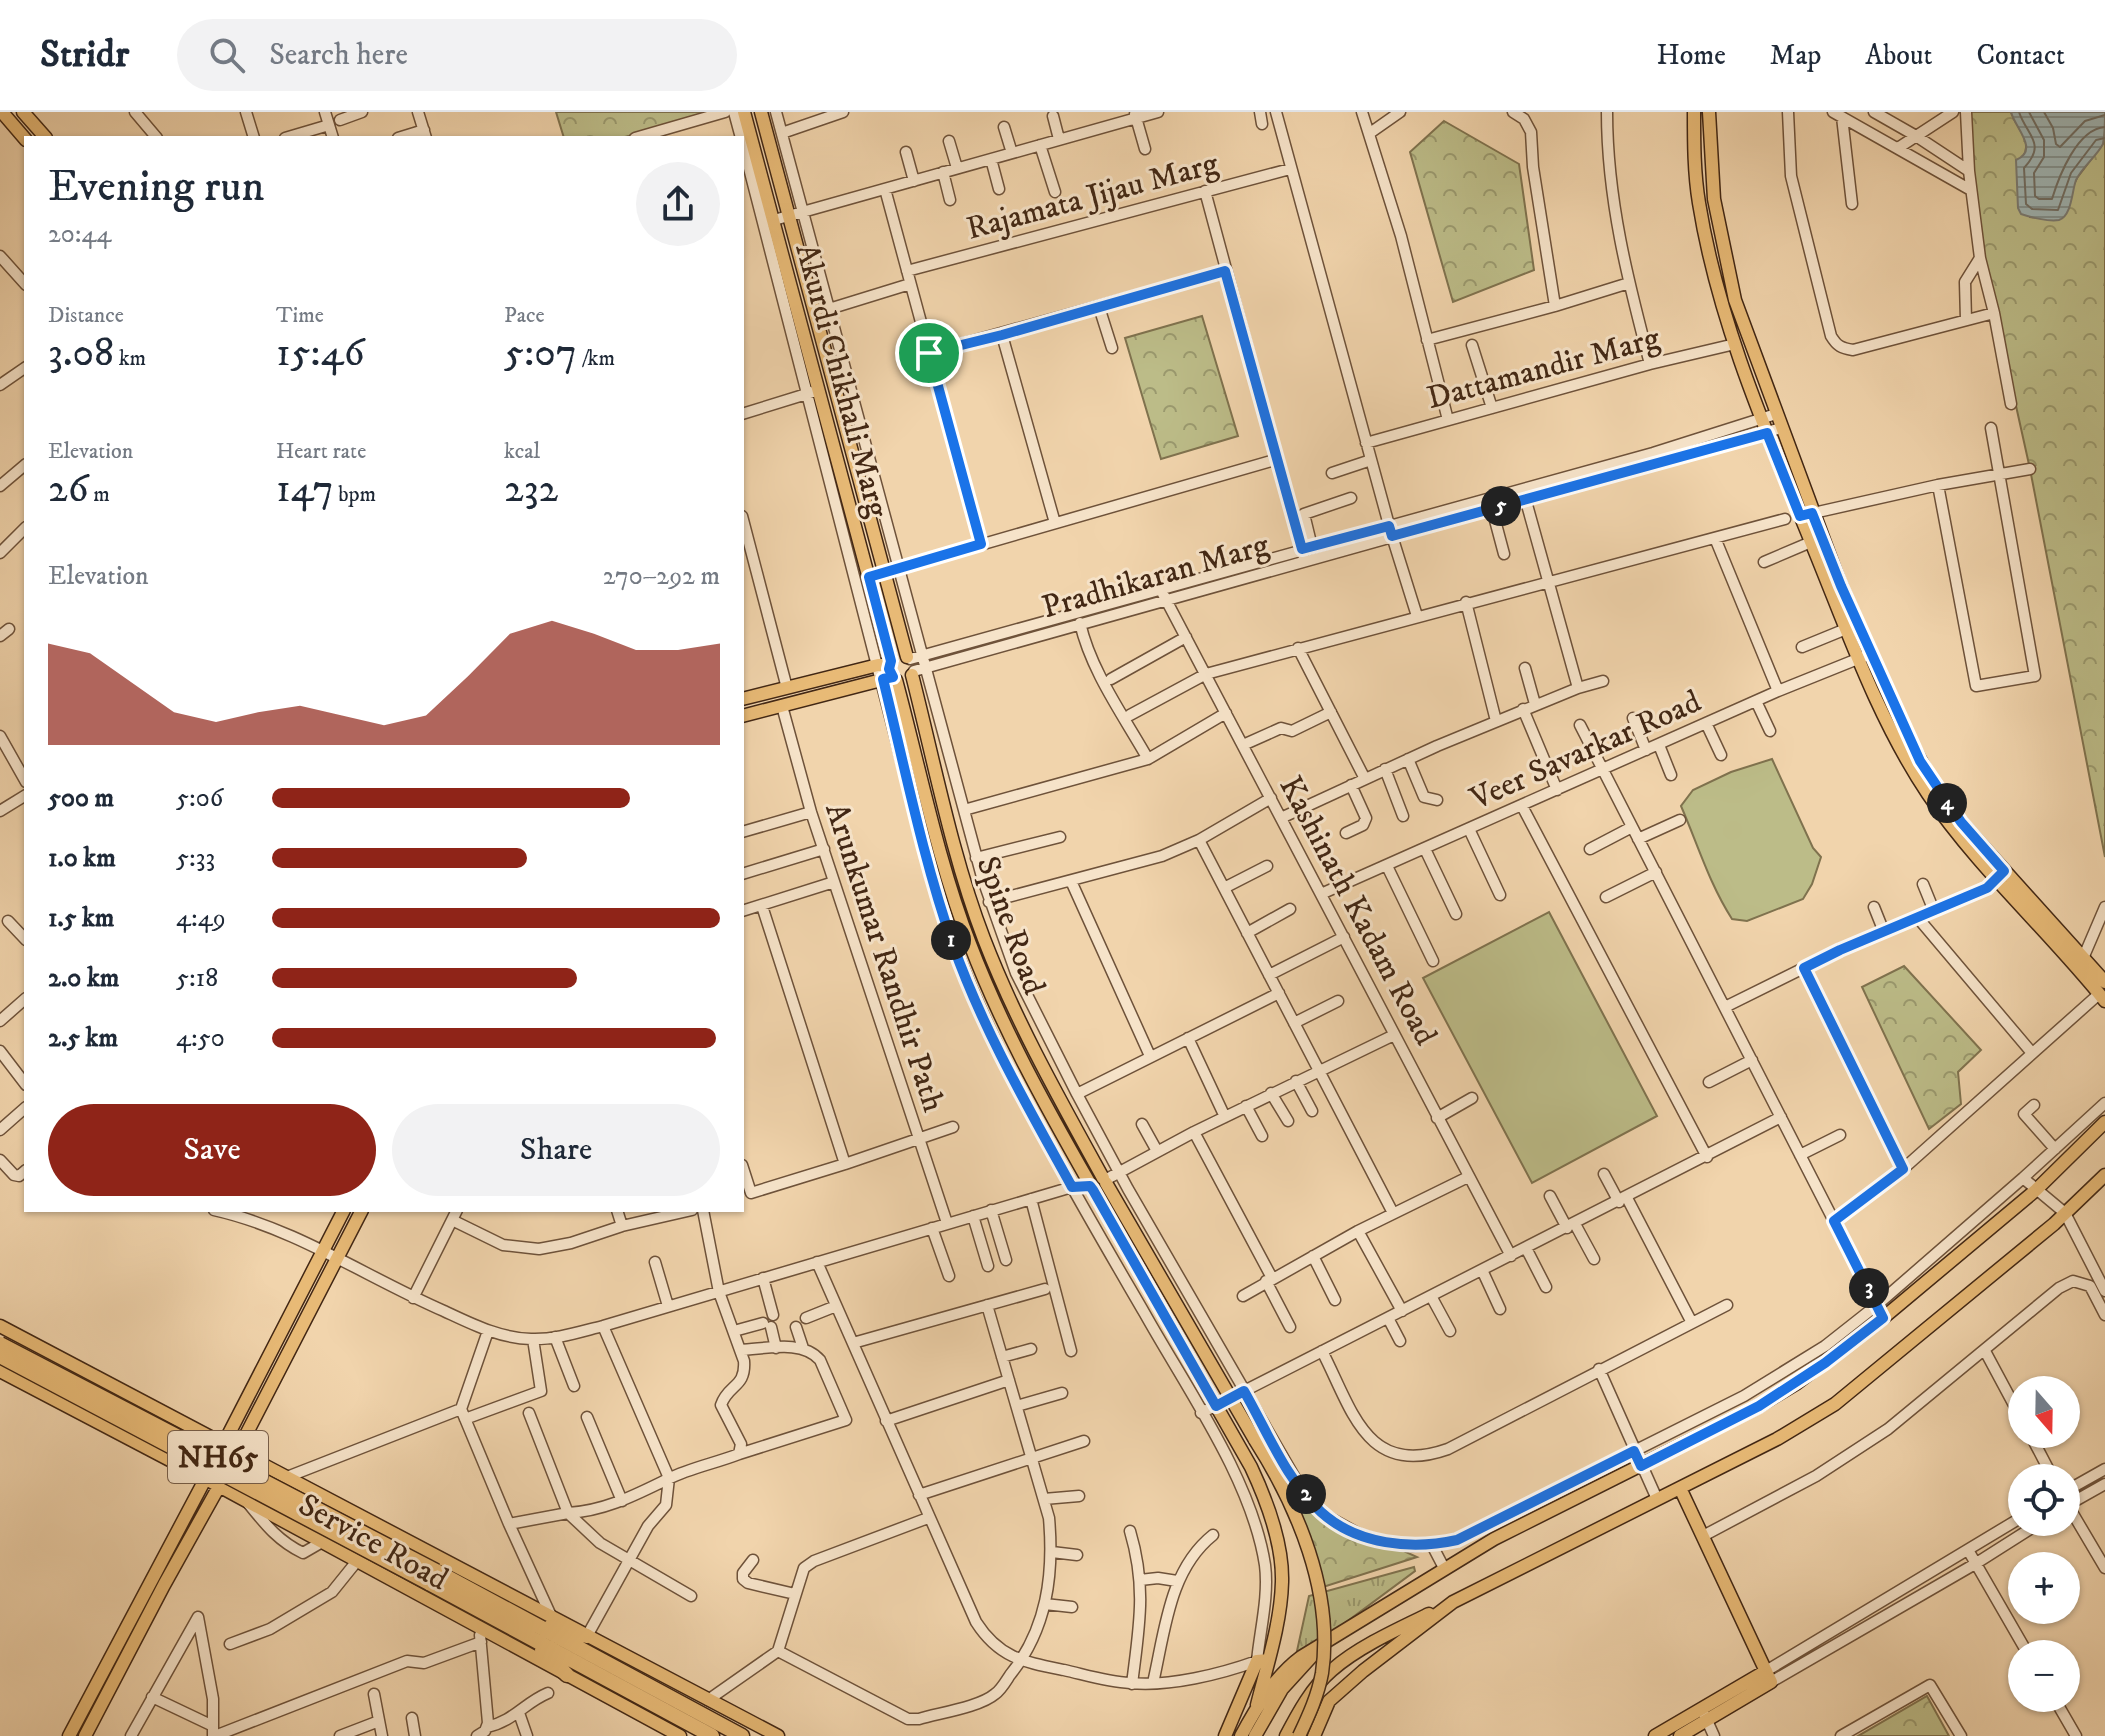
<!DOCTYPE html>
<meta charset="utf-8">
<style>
:root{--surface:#fff;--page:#f2f2f3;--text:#1f2937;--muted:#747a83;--line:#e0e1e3;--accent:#8f2418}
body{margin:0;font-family:"IM FELL DW Pica",serif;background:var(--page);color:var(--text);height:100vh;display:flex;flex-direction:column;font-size:30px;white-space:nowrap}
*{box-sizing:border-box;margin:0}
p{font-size:26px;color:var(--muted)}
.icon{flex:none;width:44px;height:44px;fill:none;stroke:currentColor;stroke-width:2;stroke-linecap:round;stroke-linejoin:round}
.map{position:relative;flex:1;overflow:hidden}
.drawer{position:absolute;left:24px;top:24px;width:720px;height:1076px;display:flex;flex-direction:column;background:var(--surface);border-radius:0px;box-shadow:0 2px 6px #0004}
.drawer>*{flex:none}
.needle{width:52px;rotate:160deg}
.controls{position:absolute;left:2008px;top:1264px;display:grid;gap:16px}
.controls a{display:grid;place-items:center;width:72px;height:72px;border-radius:50%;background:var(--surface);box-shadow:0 2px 6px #0004;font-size:40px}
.pin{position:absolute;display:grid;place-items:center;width:68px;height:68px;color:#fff;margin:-34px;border:4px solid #fff;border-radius:50%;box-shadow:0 2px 8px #0007}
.km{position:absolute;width:40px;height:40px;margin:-20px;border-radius:50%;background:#222;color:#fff;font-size:22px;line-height:40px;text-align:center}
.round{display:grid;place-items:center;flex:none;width:84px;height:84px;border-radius:42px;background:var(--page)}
.head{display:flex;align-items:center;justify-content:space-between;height:136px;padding:0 24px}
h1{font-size:44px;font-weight:600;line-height:60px}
.metrics{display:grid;grid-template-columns:repeat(3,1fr);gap:12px;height:136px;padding:8px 24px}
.metrics div{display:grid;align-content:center}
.metrics b{font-size:40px;font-weight:600}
.metrics small{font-size:22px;font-weight:400}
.metrics p{font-size:22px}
.chart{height:224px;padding:16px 24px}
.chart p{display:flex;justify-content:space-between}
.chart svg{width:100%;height:144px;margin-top:8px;fill:var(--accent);opacity:.7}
.primary-button{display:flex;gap:16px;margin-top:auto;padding:16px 24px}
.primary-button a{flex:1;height:92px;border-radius:48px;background:var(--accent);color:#fff;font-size:32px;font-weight:600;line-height:92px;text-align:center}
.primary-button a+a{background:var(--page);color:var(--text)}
ul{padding:0 24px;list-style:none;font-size:26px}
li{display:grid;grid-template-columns:128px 96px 1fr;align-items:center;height:60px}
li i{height:20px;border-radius:10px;background:var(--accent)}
header{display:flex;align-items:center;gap:48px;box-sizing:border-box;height:112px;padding:0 40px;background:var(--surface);border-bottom:2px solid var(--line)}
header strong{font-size:38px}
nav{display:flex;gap:44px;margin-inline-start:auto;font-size:28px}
.search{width:560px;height:72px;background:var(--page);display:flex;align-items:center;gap:20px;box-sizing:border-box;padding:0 28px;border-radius:44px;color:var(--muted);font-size:30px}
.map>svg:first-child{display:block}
.grass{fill:url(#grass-tufts);stroke:#7f724e;stroke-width:2}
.forest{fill:url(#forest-crowns);stroke:#7f724e;stroke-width:2}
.garden{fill:#bcbc88;stroke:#7f724e;stroke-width:2}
.water{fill:url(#water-rules);stroke:#7a7c74;stroke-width:2}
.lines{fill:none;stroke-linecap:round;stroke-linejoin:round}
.shore{stroke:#706e64;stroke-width:2}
.minor-casing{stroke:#6e523a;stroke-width:13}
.major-casing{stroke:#422714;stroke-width:15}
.highway-casing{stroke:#422714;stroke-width:17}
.minor{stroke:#f6e3c9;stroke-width:10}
.major{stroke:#e8ba76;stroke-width:12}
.highway{stroke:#e8ba76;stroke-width:14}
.major-bridge-casing{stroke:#422714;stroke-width:15;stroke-linecap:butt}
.highway-bridge-casing{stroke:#422714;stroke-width:17;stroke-linecap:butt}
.major-bridge{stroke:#e8ba76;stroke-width:12}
.highway-bridge{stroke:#e8ba76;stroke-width:14}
.route-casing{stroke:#fff;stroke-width:16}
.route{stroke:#1a73e8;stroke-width:10}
.labels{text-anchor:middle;stroke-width:6;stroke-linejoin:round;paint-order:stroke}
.shield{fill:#f6e3c9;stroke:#785f4a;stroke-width:2}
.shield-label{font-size:30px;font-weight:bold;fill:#422714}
.street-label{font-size:32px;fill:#422714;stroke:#f6e3c9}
</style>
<header>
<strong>Stridr</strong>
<div class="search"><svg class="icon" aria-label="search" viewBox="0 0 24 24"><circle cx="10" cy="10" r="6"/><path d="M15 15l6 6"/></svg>Search here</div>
<nav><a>Home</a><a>Map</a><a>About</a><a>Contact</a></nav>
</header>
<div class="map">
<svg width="2105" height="1624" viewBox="0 0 2105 1624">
<defs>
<pattern id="grass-tufts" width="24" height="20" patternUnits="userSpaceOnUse" patternTransform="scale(2)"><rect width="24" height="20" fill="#bcbc88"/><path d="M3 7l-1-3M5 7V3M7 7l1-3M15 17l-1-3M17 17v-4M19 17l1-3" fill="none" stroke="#9a996e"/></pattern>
<pattern id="forest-crowns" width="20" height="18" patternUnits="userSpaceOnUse" patternTransform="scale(2)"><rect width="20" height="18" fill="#bcbc88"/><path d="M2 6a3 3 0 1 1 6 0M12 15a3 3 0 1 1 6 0" fill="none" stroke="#9a996e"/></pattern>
<pattern id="water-rules" width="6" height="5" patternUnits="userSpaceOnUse" patternTransform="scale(2)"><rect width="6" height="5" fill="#9fb5b4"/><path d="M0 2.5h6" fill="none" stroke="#839391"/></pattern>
</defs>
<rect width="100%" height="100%" fill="#f1d4ac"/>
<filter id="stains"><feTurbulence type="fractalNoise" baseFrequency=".0025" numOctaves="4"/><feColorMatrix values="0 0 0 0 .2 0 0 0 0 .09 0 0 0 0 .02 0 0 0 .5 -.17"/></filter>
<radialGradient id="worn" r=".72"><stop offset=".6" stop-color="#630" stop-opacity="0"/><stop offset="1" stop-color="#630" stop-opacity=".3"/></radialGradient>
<path class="grass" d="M1414,1455L1415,1459L1295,1548L1309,1484Z"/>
<path class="forest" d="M556,0H723L621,26H564Z
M1967,0H2011C2016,16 2033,29 2023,45L2030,105L2058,108L2077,66L2102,33L2105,25V745L2030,357L1983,145Z
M1444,9L1519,52L1534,158L1453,190L1410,40Z
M1202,204L1238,324L1161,347L1125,226Z
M1904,854L1981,938L1958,960L1961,992L1929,1017L1862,875Z
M1294,1389L1417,1445L1323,1475Z
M1927,1584L1949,1624H1858Z"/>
<path class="garden" d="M1772,647L1813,736L1821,745L1812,772L1803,787L1747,809L1732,807C1709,771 1698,733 1681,694L1693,678L1731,660Z
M1549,800L1657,1004L1532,1071L1423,866Z"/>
<path class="water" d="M2011,0H2105C2105,10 2105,22 2103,32C2096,45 2083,54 2076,68C2072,78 2072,104 2059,108C2049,110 2030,105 2021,102L2018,96L2016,48C2040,38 2015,16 2011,0Z"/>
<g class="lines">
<path class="shore" d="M2019,0C2027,24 2047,31 2024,56L2026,92L2032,97L2058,98L2071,61L2096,28L2105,26
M2029,0L2044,28V45L2034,61L2035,84L2039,87H2052C2059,64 2077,17 2105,15
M2044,0L2053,16L2056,32L2060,35L2085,9L2105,3"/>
<g class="minor-casing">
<path id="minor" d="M135,0L157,26
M246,0L254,26
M325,0L333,26
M418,0L426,26
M734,0L741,26
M776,0L982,765L1016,861L1077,982L1128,1077L1302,1378L1321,1401L1361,1423L1385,1430L1413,1434L1432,1433L1457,1428L1744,1284L1825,1234L1877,1193L2023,1066L2105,991
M1260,0L1262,12
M1276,0L1392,424L1417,504
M1362,0L1401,124L1448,308
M1513,0L1524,7L1531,20L1533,55L1555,194
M1607,0C1607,87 1628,169 1650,252
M1788,0L1791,64L1831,224C1837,234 1841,236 1853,238L1994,201
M1833,0L1969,77
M1874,0L1916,24L1969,59L1980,146L1994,201L2011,292
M1966,0L1969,59
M1135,2L1145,37
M1053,4L1059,27
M1842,5L1852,92
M340,8L362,0
M1004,15L1012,41
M782,21L843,0
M1370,21L1400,0
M285,26L329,13
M398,26L424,18
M635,26L725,0
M742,29L935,779C984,930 1066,1066 1145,1202C1187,1277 1252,1368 1265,1453C1269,1484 1260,1518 1257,1549C1221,1562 1169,1575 1130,1571C1108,1570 1086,1563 1064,1558C1024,1550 999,1546 976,1510L817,1150
M949,29L957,56
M1040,33L1055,80
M1898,36L1953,0
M906,40L914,69
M991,47L999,77
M943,60L950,88
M885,77L981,432
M1205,79L1303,443
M767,110L1158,0
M0,144L26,173
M907,159L1290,57
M1099,195L1112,236
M829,197L910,172
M1966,208L1965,170L1980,146
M1002,223L1055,411
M1427,228L1555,194L1629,171
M1472,233L1492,296
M929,241L1225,159
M0,273L26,255
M742,302L813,280
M1366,331L1650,252L1735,232
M1332,361L1371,348
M1938,373L1976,574L2035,564L1991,316
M0,374L26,352
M1492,397L1504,442
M742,404L787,576
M1800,404L1938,373L2030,357
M1715,426L1778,579
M1312,435L1304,402L1351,386
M0,441L26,415
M1764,450L1811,430
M869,465L1278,347
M1163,482L1511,1144
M1466,490L1496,609
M1080,511C1091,559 1123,603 1148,647
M0,524L9,517
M1802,535L1846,517
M1298,536L1365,667
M910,547L1653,341L1776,302
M1525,556L1535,592
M914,559L1781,316
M1111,567L1186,525
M1578,576L1603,569
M1756,589L1770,619
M782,594L811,700L947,1111
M1523,597L1557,678
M1130,603L1206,562L1785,407
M1633,606L1646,638
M1706,611L1721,643
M1580,613L1880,1199
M0,624L26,670
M1243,633L1281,616L1292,619L1331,600
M1659,633L1671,663
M1408,647L1424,685L1437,688
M1385,657L1403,704
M1522,694L1707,1045
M964,698L1148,647L1226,601
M0,699L26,683
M1281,706L1437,634L1578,576L1524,382
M1469,717L1500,783
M742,720L811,700
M1346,721L1363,713L1366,706L1351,673
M1638,727L1680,708
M1199,728L1393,1101
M1425,737L1456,802
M1590,737L1632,715
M976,746L1060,725
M1387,754L1433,849
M742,762L824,737
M1071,769L1150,944
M1923,772L1934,799
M1224,776L1267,754
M1321,782L1778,579L1865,544
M1606,785L1656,760
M989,790L1162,744L1199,728L1271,686
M762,794L845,1052
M1874,795L1884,820
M742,799L834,770
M1918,806L2032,941
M8,809L26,828
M1247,821L1290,797
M2081,851L2105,795
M1804,856L1903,1057
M1269,863L1344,825
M1725,895L1840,838L1987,776L2000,764
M0,909L26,886
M1294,911L1338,889
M1188,926L1225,1005
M0,939L26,973
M1296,969L1312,999
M1709,970L1752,948
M1271,981L1288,1009
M1077,982L1279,881
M2034,993L2024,1002L2055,1037
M1246,994L1262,1024
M1437,1006L1472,986
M1142,1012L1157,1039
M0,1018L26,995
M1194,1020L1272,1166
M1800,1043L1840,1023
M0,1048L14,1063L19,1064L26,1058
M742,1053L751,1081L845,1052L953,1015
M1604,1062L1619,1090
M2023,1066L2065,1101L2105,1179
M1105,1068L1194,1020L1394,923
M1550,1084L1567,1116
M1627,1086L1691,1209
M1031,1087L1071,1239
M214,1098C295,1116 368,1166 444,1199C472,1212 499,1226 531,1227C555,1228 579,1220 603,1214L1072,1075L1090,1074
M617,1098L622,1114
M991,1098L1006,1148
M973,1104L988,1154
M452,1108L503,1133L539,1137L571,1131L622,1114L692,1098
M1834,1109L1903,1057L2099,882
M1575,1112L1594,1147
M932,1116L949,1164
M1358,1119L1402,1199
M1526,1136L1546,1175
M1313,1144L1335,1188
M655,1150L668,1194
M1482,1158L1500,1197
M763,1166L773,1203
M1266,1169L1290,1215
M1243,1184L1358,1119L1468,1065
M1431,1184L1450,1219
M413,1186L457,1098
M806,1206L836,1194
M1388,1206L1400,1229
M771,1215L776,1236
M796,1215L803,1236
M734,1219L763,1211
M555,1225L574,1274
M853,1231L1045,1177
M1322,1239C1352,1297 1366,1366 1448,1337L1727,1193
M1985,1239L2022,1308
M1002,1245L1031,1237
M1599,1257L1657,1387
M1017,1294L1062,1281
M461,1297L509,1412L552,1506
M529,1301L568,1401C605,1399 635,1383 668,1367C690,1356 716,1351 739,1342L741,1332L721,1293C728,1272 746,1276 744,1249L719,1180L703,1098
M1201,1301L1781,1005
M587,1305L622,1389
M465,1307L541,1279L533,1227
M886,1309L1009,1268
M2030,1322L2053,1366
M739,1342L846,1308L820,1248C802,1227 766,1237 740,1238
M287,1365L461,1297L488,1219
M2066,1379L2105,1357
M919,1383L1084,1329
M1044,1387L1079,1384
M2066,1390L2105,1456
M248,1391C265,1412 278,1429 303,1441L322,1430
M2066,1394L2105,1372
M509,1412L568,1401L600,1431L691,1484
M1130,1419C1147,1476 1139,1515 1132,1572
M1703,1424L1816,1364L1888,1317L2059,1176L2073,1169L2090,1174L2105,1203
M1432,1433L1444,1456
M1968,1438L2028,1542
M1052,1440L1077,1443
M753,1448L743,1461V1467L748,1471L795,1482
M1140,1468L1158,1466L1177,1469
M1045,1492L1072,1495
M198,1505L213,1587V1624
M587,1524L648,1414L666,1393L669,1366L603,1214
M230,1532L270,1517L332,1480L357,1449
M778,1539L908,1607H919C939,1601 980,1595 995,1582C1001,1578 1006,1569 1010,1563C1047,1517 1054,1463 1049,1406L987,1193
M1766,1559L2022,1405
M1771,1570L1975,1452L2041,1410
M1153,1571C1165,1519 1169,1458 1213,1423
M374,1582L382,1624
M152,1585L213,1614
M2054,1586L2076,1624
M708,1588L778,1539L804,1456L814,1449L928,1406
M519,1601L527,1624
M1705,1604L1714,1624
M412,1606L415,1624
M487,1615C514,1609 524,1591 548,1581
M131,1624L198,1505
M215,1624L407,1549L424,1551L481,1530
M340,1624L379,1609
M477,1624L485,1619L488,1611L480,1523
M1841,1624L1930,1573L1961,1624"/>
</g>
<g class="major-casing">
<path id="major" d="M2,0L26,28
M23,0L46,26
M744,0L891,549
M761,0L907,545
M1694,0C1694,30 1694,61 1699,91C1719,216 1773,335 1820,452C1851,529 1881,612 1928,682C1979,757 2048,818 2105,889
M1709,0L1714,87L1735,188L1841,474L1907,624L1933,671L1961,710L2105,870
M912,563C934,649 952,744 984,827C1016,910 1060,988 1103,1066
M896,568C919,653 938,750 970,832C1002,916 1046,995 1090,1072
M742,587L878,553H889
M742,604L893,565
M1106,1071L1255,1328
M1093,1078L1251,1355C1267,1389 1283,1432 1282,1470C1281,1511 1267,1553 1257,1593
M0,1214L778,1624
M0,1259L206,1367L680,1624
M221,1337L344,1098
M234,1346L362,1098
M69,1624L209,1360
M85,1624L164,1473L222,1369
M1225,1624L1257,1549L1268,1548
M1241,1624C1256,1596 1275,1564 1301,1545L1494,1427L1759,1294L1797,1271L1883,1206L2036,1078L2105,1010
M1255,1624L1282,1577L1313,1543
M1286,1624C1298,1601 1312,1575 1332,1558C1358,1535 1398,1517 1429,1502
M1314,1624L1329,1589L1363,1559L1453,1490L1777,1327L1835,1292L2054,1112L2105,1063
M1655,1624L1766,1559
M1680,1624L1771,1570L1680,1376"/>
</g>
<g class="highway-casing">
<path id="highway" d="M436,1459L742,1624
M429,1471L712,1624
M550,1515L587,1524
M542,1538L567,1563"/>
</g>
<use href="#minor" class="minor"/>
<use href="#major" class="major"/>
<use href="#highway" class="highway"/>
<g class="major-bridge-casing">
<path id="major-bridge" d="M1255,1328C1297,1394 1334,1480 1322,1561C1318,1583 1309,1603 1299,1624"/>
</g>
<g class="highway-bridge-casing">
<path id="highway-bridge" d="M0,1232L436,1459
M0,1244L429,1471"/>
</g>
<use href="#major-bridge" class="major-bridge"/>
<use href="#highway-bridge" class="highway-bridge"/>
</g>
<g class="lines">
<g class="route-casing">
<path id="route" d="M1225,159L1302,437L1389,414L1392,424L1767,321L1800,404L1812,401L1841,474L1920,649L1961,710L2004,759L1987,776L1840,838L1804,856L1903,1057L1834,1109L1883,1206L1825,1251L1759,1294L1641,1354L1634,1339L1457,1428C1412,1438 1357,1433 1321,1400C1287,1369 1267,1319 1244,1279L1216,1294L1093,1078L1090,1074L1072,1075C1029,997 983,918 953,833C923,747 905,656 883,567L893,565L889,557L891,549L869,465L981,432L929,241L1002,223Z"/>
</g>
<use href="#route" class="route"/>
</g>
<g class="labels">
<rect class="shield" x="168" y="1319" width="100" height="52" rx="6"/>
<g class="shield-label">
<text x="218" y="1355">NH65</text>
</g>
<g class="street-label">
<text transform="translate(1092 83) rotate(-15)" y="11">Rajamata Jijau Marg</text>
<text transform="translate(1543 255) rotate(-15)" y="11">Dattamandir Marg</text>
<text transform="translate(843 268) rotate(75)" y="11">Akurdi Chikhali Marg</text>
<text transform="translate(1155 463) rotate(-16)" y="11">Pradhikaran Marg</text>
<text transform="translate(1585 637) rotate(-24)" y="11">Veer Savarkar Road</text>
<text transform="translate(1359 798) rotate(62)" y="11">Kashinath Kadam Road</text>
<text transform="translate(1012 813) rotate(70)" y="11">Spine Road</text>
<text transform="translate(886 845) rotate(72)" y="11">Arunkumar Randhir Path</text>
<text transform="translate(374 1429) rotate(29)" y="11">Service Road</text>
</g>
</g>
<rect width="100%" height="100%" filter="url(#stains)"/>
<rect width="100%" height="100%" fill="url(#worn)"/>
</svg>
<div class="controls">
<a><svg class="needle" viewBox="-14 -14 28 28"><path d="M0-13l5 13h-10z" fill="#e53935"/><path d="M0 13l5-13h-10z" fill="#747a83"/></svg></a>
<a><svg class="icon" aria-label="locate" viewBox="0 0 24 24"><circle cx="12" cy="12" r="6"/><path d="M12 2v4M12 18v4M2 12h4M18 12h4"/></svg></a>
<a>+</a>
<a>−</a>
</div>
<div class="pin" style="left:929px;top:241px;background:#1e9e55"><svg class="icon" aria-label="arrive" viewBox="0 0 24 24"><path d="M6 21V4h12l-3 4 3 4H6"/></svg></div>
<b class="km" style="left:951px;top:828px">1</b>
<b class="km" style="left:1306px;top:1382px">2</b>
<b class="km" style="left:1869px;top:1176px">3</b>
<b class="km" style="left:1947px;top:691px">4</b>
<b class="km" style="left:1501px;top:394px">5</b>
<section class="drawer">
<div class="head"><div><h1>Evening run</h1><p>20:44</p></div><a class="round"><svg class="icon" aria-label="share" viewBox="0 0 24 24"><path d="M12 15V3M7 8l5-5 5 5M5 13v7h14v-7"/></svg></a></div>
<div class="metrics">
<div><p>Distance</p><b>3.08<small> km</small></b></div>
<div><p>Time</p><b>15:46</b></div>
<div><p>Pace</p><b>5:07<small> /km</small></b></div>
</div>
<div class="metrics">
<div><p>Elevation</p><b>26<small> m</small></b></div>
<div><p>Heart rate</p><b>147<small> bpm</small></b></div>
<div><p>kcal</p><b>232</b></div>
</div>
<div class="chart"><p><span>Elevation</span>270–292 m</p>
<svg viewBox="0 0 160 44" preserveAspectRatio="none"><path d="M0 44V13L10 16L20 25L30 34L40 37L50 34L60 32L70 35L80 38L90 35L100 23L110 10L120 6L130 10L140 15L150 15L160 13V44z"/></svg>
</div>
<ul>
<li><b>500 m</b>5:06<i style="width:80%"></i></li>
<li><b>1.0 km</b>5:33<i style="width:57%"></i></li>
<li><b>1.5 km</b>4:49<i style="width:100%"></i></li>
<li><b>2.0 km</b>5:18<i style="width:68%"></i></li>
<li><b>2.5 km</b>4:50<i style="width:99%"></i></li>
</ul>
<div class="primary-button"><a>Save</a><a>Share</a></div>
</section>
</div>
